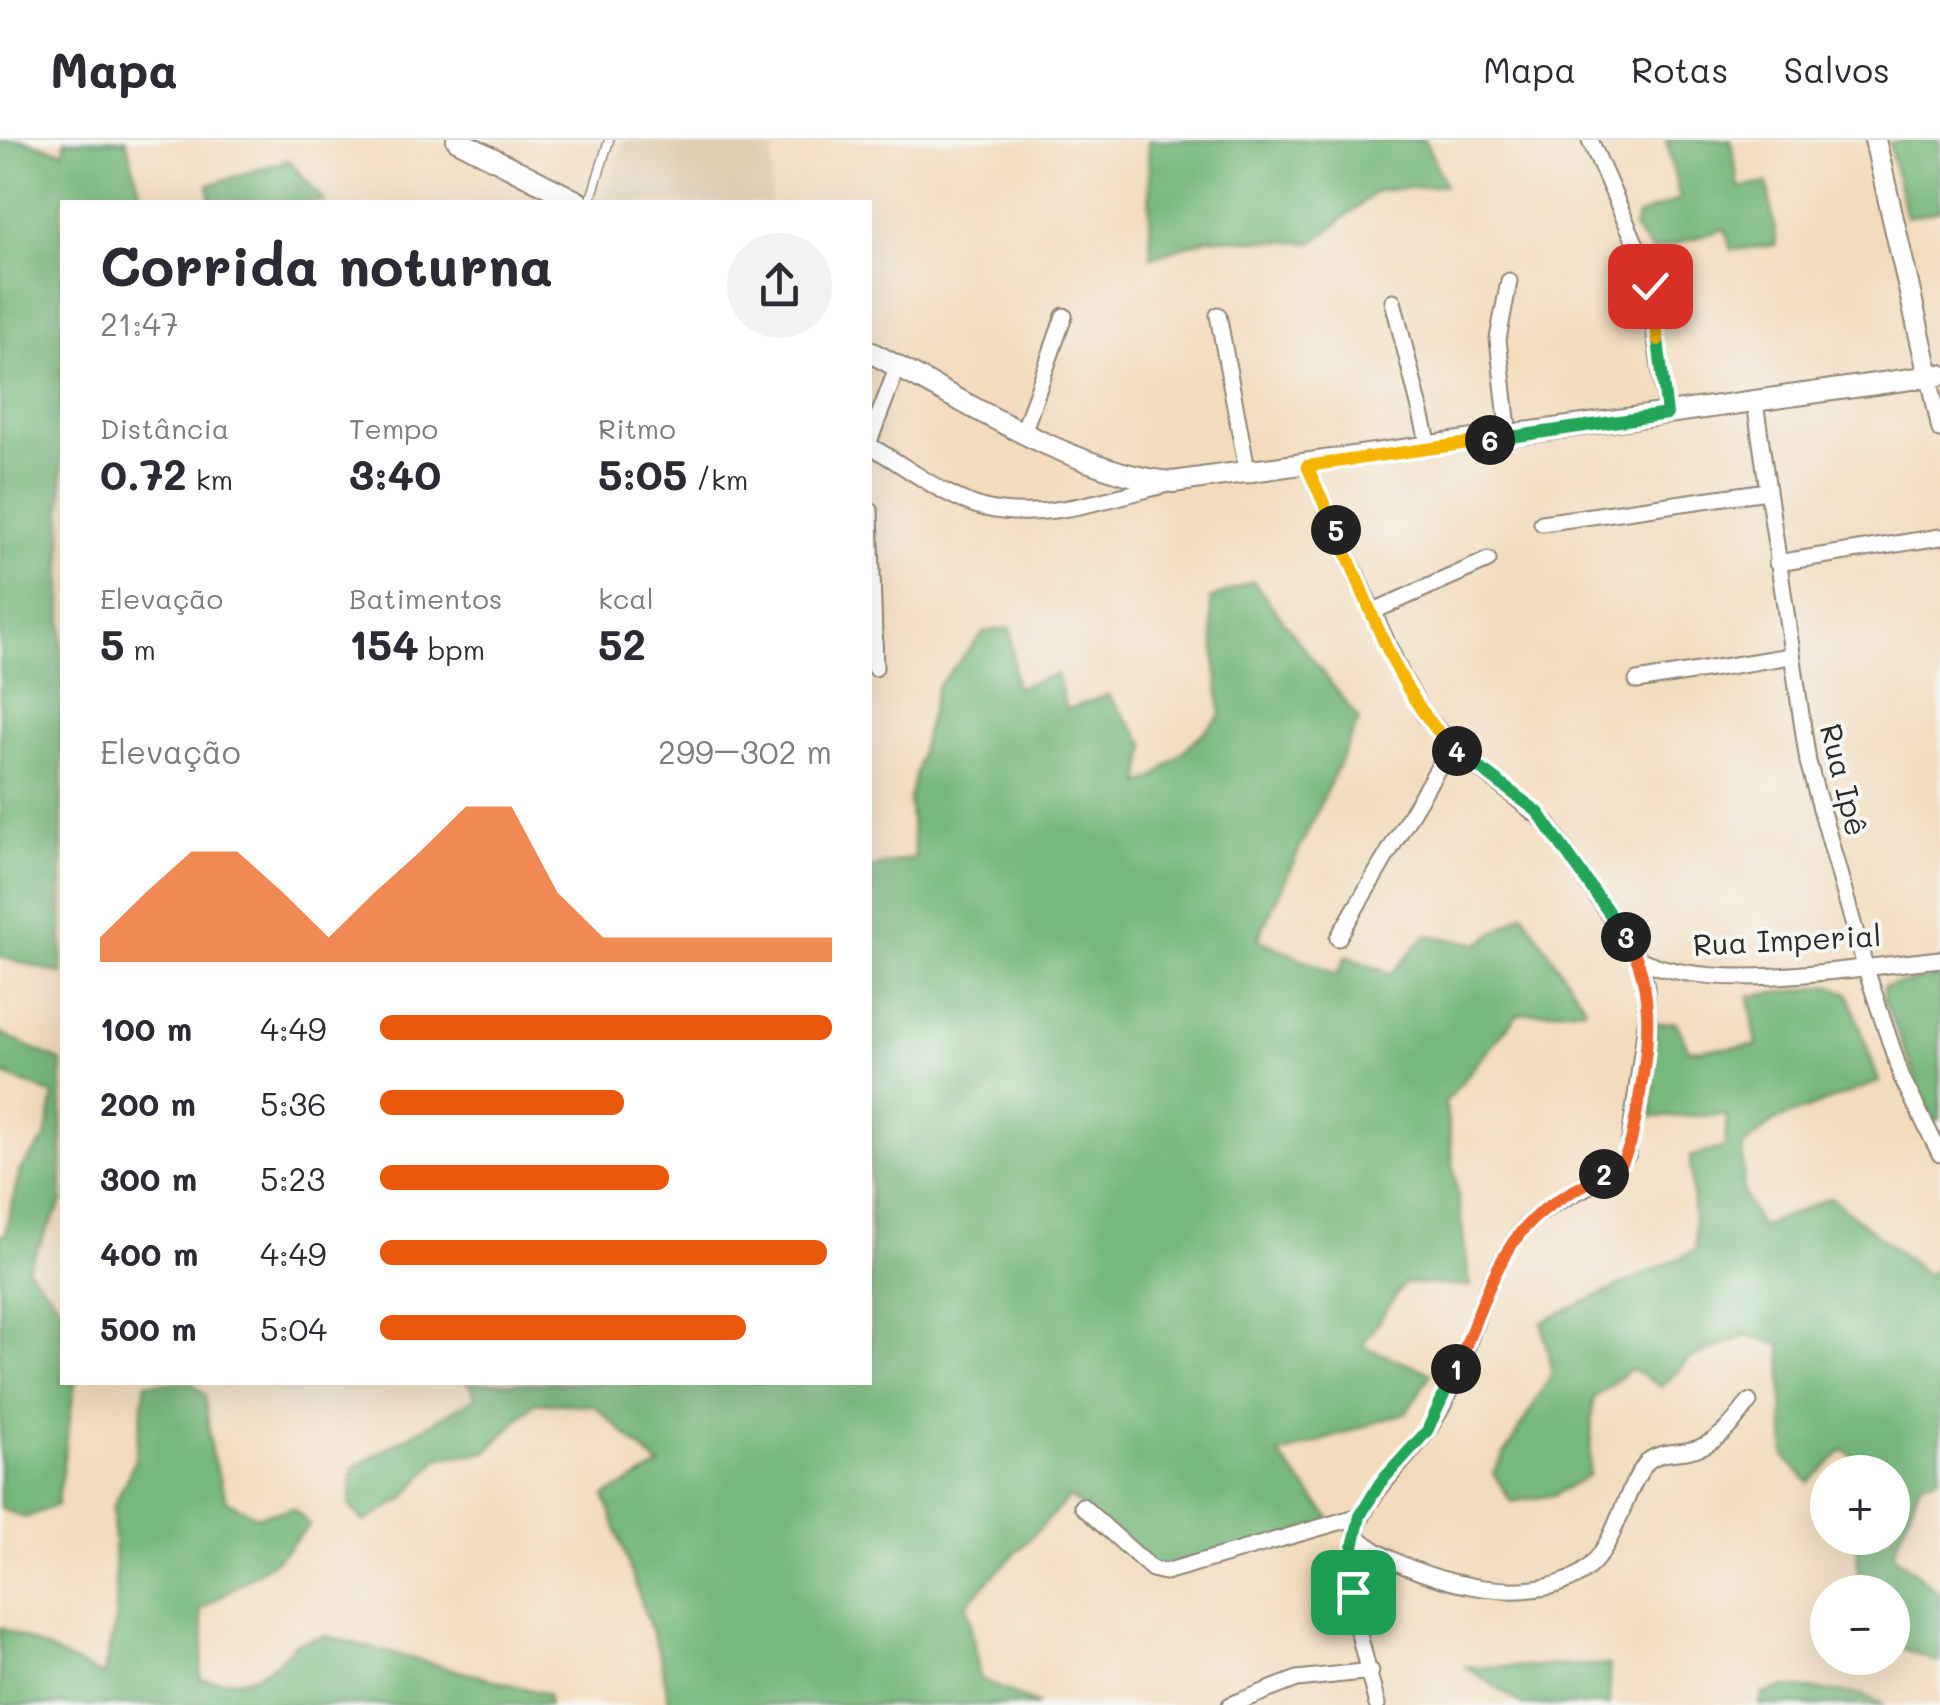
<!DOCTYPE html>
<html lang="pt">
<meta charset="utf-8">
<style>
:root{--surface:#fff;--page:#f2f2f3;--text:#2b2b33;--muted:#7c7c81;--line:#e1e1e2;--accent:#ea580c}
body{margin:0;font-family:Mali,sans-serif;background:var(--page);color:var(--text);height:100vh;display:flex;flex-direction:column;font-size:38px;white-space:nowrap}
*{box-sizing:border-box;margin:0}
p{font-size:32px;color:var(--muted)}
.icon{flex:none;width:55px;height:55px;fill:none;stroke:currentColor;stroke-width:2;stroke-linecap:round;stroke-linejoin:round}
.map{position:relative;flex:1;overflow:hidden}
.sheet{position:absolute;left:60px;top:60px;width:812px;height:1185px;display:flex;flex-direction:column;background:var(--surface);border-radius:0px;box-shadow:0 10px 40px #0002}
.sheet>*{flex:none}
.fabs{position:absolute;left:1810px;top:1315px;display:grid;gap:20px}
.fabs a{display:grid;place-items:center;width:100px;height:100px;border-radius:50%;background:var(--surface);box-shadow:0 10px 40px #0002;font-size:50px}
.pin{position:absolute;display:grid;place-items:center;width:85px;height:85px;color:#fff;margin:-42px;border-radius:20px;box-shadow:0 5px 15px #0006}
.km{position:absolute;width:50px;height:50px;margin:-25px;border-radius:50%;background:#222;color:#fff;font-size:28px;line-height:50px;text-align:center}
.round{display:grid;place-items:center;flex:none;width:105px;height:105px;border-radius:52px;background:var(--page)}
.summary{display:flex;align-items:center;justify-content:space-between;height:170px;padding:0 40px}
h1{font-size:55px;font-weight:700;line-height:75px}
.stats{display:grid;grid-template-columns:repeat(3,1fr);gap:15px;height:170px;padding:10px 40px}
.stats div{display:grid;align-content:center}
.stats b{font-size:42px;font-weight:700}
.stats small{font-size:28px;font-weight:400}
.stats p{font-size:28px}
.chart{height:280px;padding:20px 40px}
.chart p{display:flex;justify-content:space-between}
.chart svg{width:100%;height:180px;margin-top:10px;fill:var(--accent);opacity:.7}
ul{padding:0 40px;list-style:none;font-size:32px}
li{display:grid;grid-template-columns:160px 120px 1fr;align-items:center;height:75px}
li i{height:25px;border-radius:12px;background:var(--accent)}
header{display:flex;align-items:center;gap:60px;box-sizing:border-box;height:140px;padding:0 50px;background:var(--surface);border-bottom:2px solid var(--line)}
header strong{font-size:48px}
nav{display:flex;gap:55px;margin-inline-start:auto;font-size:35px}
.map>svg:first-child{display:block}
.built{fill:#e0ceb1}
.forest{fill:#77b87b;stroke:#517253;stroke-width:2.5}
.lines{fill:none;stroke-linecap:round;stroke-linejoin:round}
.service-casing{stroke:#8f8474;stroke-width:11}
.minor-casing{stroke:#8f8474;stroke-width:19}
.tertiary-casing{stroke:#8f8474;stroke-width:24}
.service{stroke:#fff;stroke-width:8}
.minor{stroke:#fff;stroke-width:15}
.tertiary{stroke:#fff;stroke-width:20}
.split-1-casing{stroke:#fff;stroke-width:20}
.split-2-casing{stroke:#fff;stroke-width:20}
.split-3-casing{stroke:#fff;stroke-width:20}
.split-4-casing{stroke:#fff;stroke-width:20}
.split-5-casing{stroke:#fff;stroke-width:20}
.split-6-casing{stroke:#fff;stroke-width:20}
.split-7-casing{stroke:#fff;stroke-width:20}
.split-8-casing{stroke:#fff;stroke-width:20}
.split-1{stroke:#22a559;stroke-width:12}
.split-2{stroke:#f0652b;stroke-width:12}
.split-3{stroke:#f0652b;stroke-width:12}
.split-4{stroke:#22a559;stroke-width:12}
.split-5{stroke:#f5b400;stroke-width:12}
.split-6{stroke:#f5b400;stroke-width:12}
.split-7{stroke:#22a559;stroke-width:12}
.split-8{stroke:#f5b400;stroke-width:12}
.labels{text-anchor:middle;stroke-width:8;stroke-linejoin:round;paint-order:stroke}
.street-label{font-size:30px;fill:#2b2b2b;stroke:#f6f6f2}
</style>
<header>
<strong>Mapa</strong>
<nav><a>Mapa</a><a>Rotas</a><a>Salvos</a></nav>
</header>
<div class="map">
<svg width="1940" height="1565" viewBox="0 0 1940 1565">
<rect width="100%" height="100%" fill="#f6f6f2"/>
<filter id="ink" filterUnits="userSpaceOnUse"><feTurbulence type="fractalNoise" baseFrequency=".01" numOctaves="2"/><feDisplacementMap in="SourceGraphic" scale="20" xChannelSelector="R" yChannelSelector="G"/><feConvolveMatrix kernelMatrix="1 2 1 2 8 2 1 2 1" color-interpolation-filters="sRGB"/></filter>
<filter id="wash" filterUnits="userSpaceOnUse"><feTurbulence type="fractalNoise" baseFrequency=".0048" numOctaves="4" result="noise"/><feDisplacementMap in="SourceGraphic" scale="40" xChannelSelector="R" yChannelSelector="G"/><feGaussianBlur stdDeviation="2.25" result="paint"/><feColorMatrix in="noise" values="0 0 0 0 0 0 0 0 0 0 0 0 0 0 0 0 0 1.4 0 .05"/><feComposite in="paint" operator="in"/></filter>
<g filter="url(#wash)">
<rect width="100%" height="100%" fill="#f3dcbd"/>
<path class="built" d="M624,0H774L770,62H623L607,55Z"/>
<path class="forest" d="M0,0H23L64,12L65,0H126L143,62H62V834L0,816Z
M1148,0H1425L1445,45L1377,51L1313,103L1210,98L1151,117Z
M1666,0H1731L1739,48L1767,43L1777,105L1731,110L1725,89L1652,111L1634,90L1638,76L1680,59Z
M1904,0H1940V70L1906,77L1889,3Z
M288,20L325,62H211L208,45Z
M1253,441L1359,580L1258,799L1337,835L1346,816L1391,834L1426,795L1479,804L1523,773L1586,868L1518,874L1445,962L1470,1146L1404,1143L1362,1206L1431,1233L1407,1272L1279,1315L1335,1384L1152,1429L1070,1357L967,1463L980,1539L1038,1565H670L660,1516L605,1356L660,1326L595,1266L535,1262L486,1312L439,1318L402,1360L364,1382L350,1366L353,1328L476,1257L468,1243L870,1242V728L915,717L909,660L937,547L984,492L1011,488L1015,548L1057,534L1066,570L1108,555L1146,605L1140,644L1153,639L1221,576L1210,459Z
M1940,837V979L1933,981L1884,859V846Z
M1832,846L1848,853L1879,942L1774,981L1743,1007V1051L1760,1087L1831,1058L1927,1135L1940,1126V1337L1920,1343L1893,1414L1940,1453V1523L1894,1505L1892,1452H1863L1859,1446L1857,1398H1892V1332H1881L1843,1310L1809,1343L1785,1317L1781,1205L1747,1195L1689,1219L1662,1247L1630,1229L1593,1259L1589,1335L1554,1355L1511,1362L1493,1333L1552,1234L1542,1182L1696,1110L1690,1017L1725,1007L1727,975L1652,977L1655,884L1676,882L1689,910L1757,906L1749,856Z
M0,893L62,922V1062L27,1128L62,1168V1242L75,1243L57,1365L25,1378L0,1368V1096L5,1094L20,1030L46,998L54,955L0,933Z
M146,1243H192L205,1255L211,1313L227,1361L257,1376L293,1368L310,1385L277,1419L200,1470L204,1496L200,1539C242,1545 268,1537 295,1503L326,1496L547,1554L549,1565H0V1487L103,1536L116,1479L113,1367L134,1323Z
M1609,1525L1610,1565H1523L1466,1527Z
M1786,1547L1864,1555L1884,1565H1759L1763,1554Z"/>
</g>
<g filter="url(#ink)">
<g class="lines">
<g class="service-casing">
<path id="service" d="M590,62L609,0"/>
</g>
<g class="minor-casing">
<path id="minor" d="M1590,0L1645,125L1667,275
M1393,161L1430,309
M1218,175L1248,335
M1929,236L1940,290
M1755,262L1808,622L1865,826L1902,938L1940,1014
M1024,290L1064,176
M1509,297L1498,199L1509,141
M870,299L898,226
M870,306C906,326 945,358 985,368C1042,382 1112,358 1167,344
M1307,326L1402,536L1425,576L1465,617L1547,683L1639,819L1646,846L1647,876L1628,1014C1603,1049 1550,1056 1523,1089C1475,1146 1470,1230 1428,1290C1402,1327 1368,1350 1355,1395C1403,1440 1541,1477 1592,1424C1619,1396 1623,1351 1648,1321C1660,1312 1671,1313 1686,1311C1715,1307 1733,1284 1749,1262
M870,370L875,528
M1542,383L1767,351
M1777,423L1940,397
M1374,471L1488,420
M1637,541L1790,516
M1338,798L1451,606
M1639,819C1713,855 1858,827 1940,819
M1082,1366L1152,1429L1165,1432L1360,1376
M1355,1395L1356,1482L1377,1565
M1230,1565L1297,1539L1371,1531"/>
</g>
<g class="tertiary-casing">
<path id="tertiary" d="M457,0L578,62
M1875,0L1929,236
M870,212C954,255 1083,337 1173,342L1940,235"/>
</g>
<use href="#service" class="service"/>
<use href="#minor" class="minor"/>
<use href="#tertiary" class="tertiary"/>
</g>
</g>
<g class="lines" filter="url(#ink)">
<g class="split-1-casing">
<path id="split-1" d="M1353,1452V1407L1360,1376L1380,1343L1427,1291L1456,1229"/>
</g>
<g class="split-2-casing">
<path id="split-2" d="M1456,1229C1477,1182 1493,1118 1531,1081C1551,1061 1579,1048 1604,1034"/>
</g>
<g class="split-3-casing">
<path id="split-3" d="M1604,1034L1623,1021L1631,1002C1643,937 1663,856 1626,797"/>
</g>
<g class="split-4-casing">
<path id="split-4" d="M1457,611L1538,672L1626,797"/>
</g>
<g class="split-5-casing">
<path id="split-5" d="M1336,390C1370,463 1396,556 1457,611"/>
</g>
<g class="split-6-casing">
<path id="split-6" d="M1336,390L1307,326L1490,300"/>
</g>
<g class="split-7-casing">
<path id="split-7" d="M1490,300L1667,274L1658,200"/>
</g>
<g class="split-8-casing">
<path id="split-8" d="M1650,146L1658,200"/>
</g>
<use href="#split-1" class="split-1"/>
<use href="#split-2" class="split-2"/>
<use href="#split-3" class="split-3"/>
<use href="#split-4" class="split-4"/>
<use href="#split-5" class="split-5"/>
<use href="#split-6" class="split-6"/>
<use href="#split-7" class="split-7"/>
<use href="#split-8" class="split-8"/>
</g>
<g class="labels">
<g class="street-label">
<text transform="translate(1843 640) rotate(76)" y="10">Rua Ipê</text>
<text transform="translate(1787 801) rotate(-3)" y="10">Rua Imperial</text>
</g>
</g>
</svg>
<div class="fabs">
<a>+</a>
<a>−</a>
</div>
<div class="pin" style="left:1353px;top:1452px;background:#1e9e55"><svg class="icon" aria-label="arrive" viewBox="0 0 24 24"><path d="M6 21V4h12l-3 4 3 4H6"/></svg></div>
<div class="pin" style="left:1650px;top:146px;background:#d93025"><svg class="icon" aria-label="check" viewBox="0 0 24 24"><path d="M5 12l5 5 9-10"/></svg></div>
<b class="km" style="left:1456px;top:1229px">1</b>
<b class="km" style="left:1604px;top:1034px">2</b>
<b class="km" style="left:1626px;top:797px">3</b>
<b class="km" style="left:1457px;top:611px">4</b>
<b class="km" style="left:1336px;top:390px">5</b>
<b class="km" style="left:1490px;top:300px">6</b>
<section class="sheet">
<div class="summary"><div><h1>Corrida noturna</h1><p>21:47</p></div><a class="round"><svg class="icon" aria-label="share" viewBox="0 0 24 24"><path d="M12 15V3M7 8l5-5 5 5M5 13v7h14v-7"/></svg></a></div>
<div class="stats">
<div><p>Distância</p><b>0.72<small> km</small></b></div>
<div><p>Tempo</p><b>3:40</b></div>
<div><p>Ritmo</p><b>5:05<small> /km</small></b></div>
</div>
<div class="stats">
<div><p>Elevação</p><b>5<small> m</small></b></div>
<div><p>Batimentos</p><b>154<small> bpm</small></b></div>
<div><p>kcal</p><b>52</b></div>
</div>
<div class="chart"><p><span>Elevação</span>299–302 m</p>
<svg viewBox="0 0 160 44" preserveAspectRatio="none"><path d="M0 44V38L10 27L20 17L30 17L40 27L50 38L60 27L70 17L80 6L90 6L100 27L110 38L120 38L130 38L140 38L150 38L160 38V44z"/></svg>
</div>
<ul>
<li><b>100 m</b>4:49<i style="width:100%"></i></li>
<li><b>200 m</b>5:36<i style="width:54%"></i></li>
<li><b>300 m</b>5:23<i style="width:64%"></i></li>
<li><b>400 m</b>4:49<i style="width:99%"></i></li>
<li><b>500 m</b>5:04<i style="width:81%"></i></li>
</ul>
</section>
</div>
